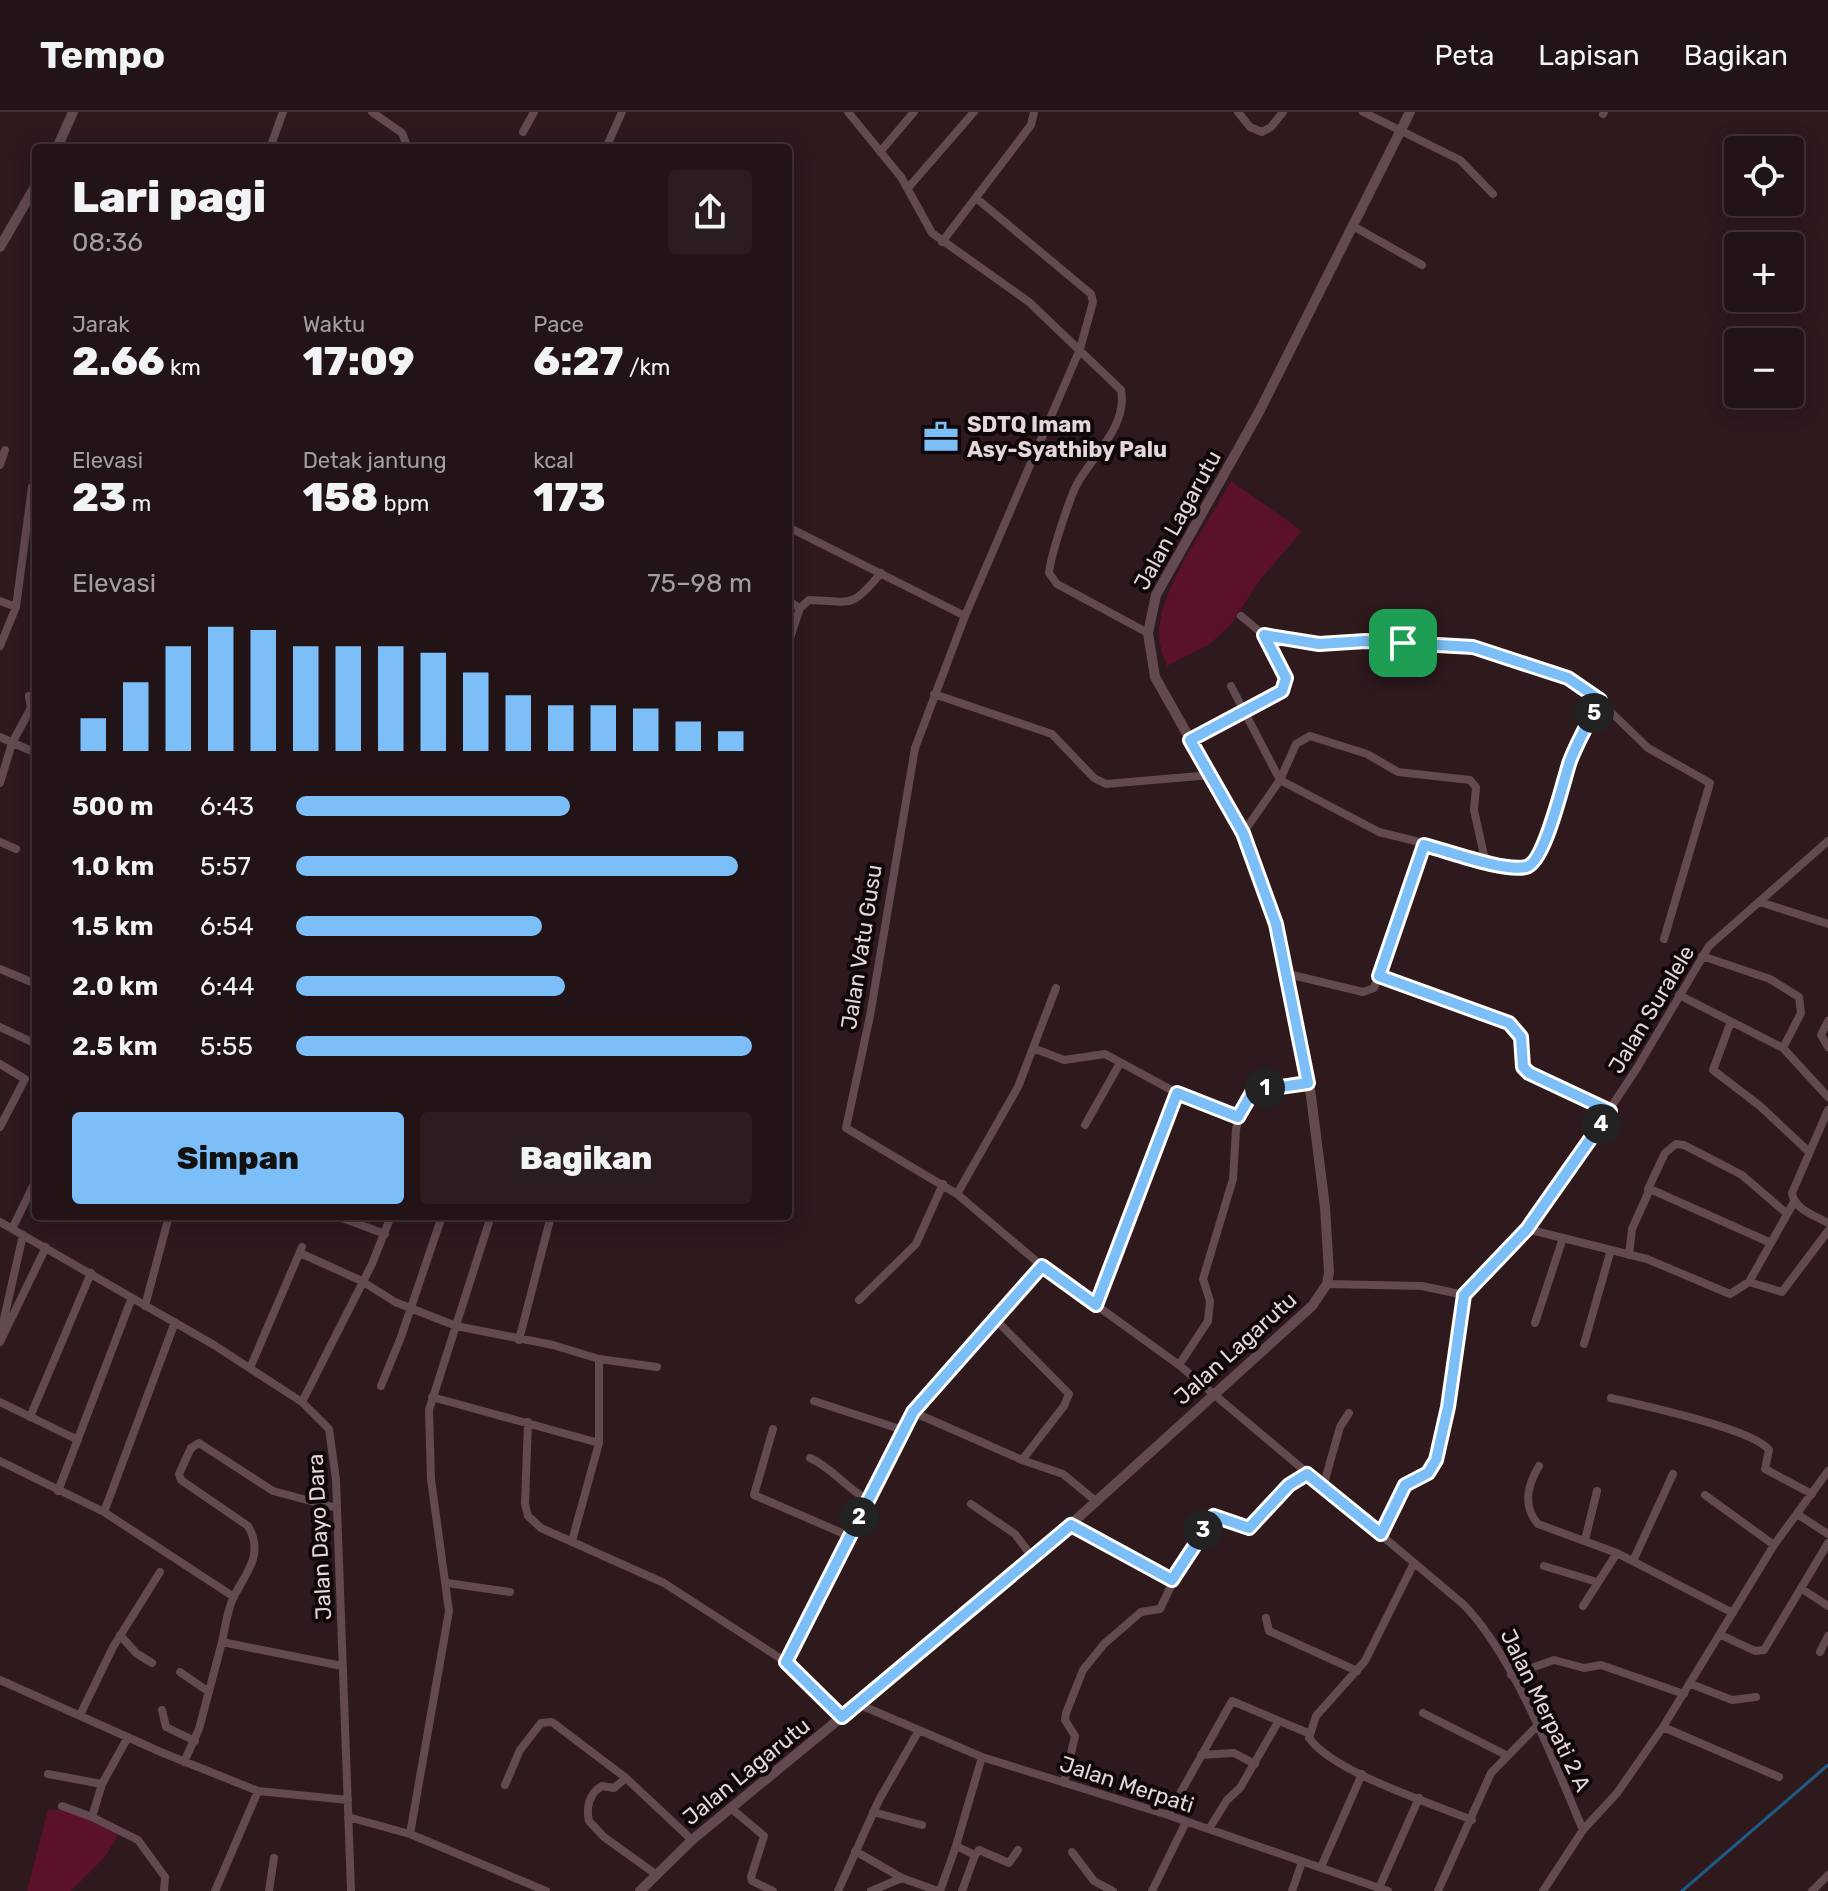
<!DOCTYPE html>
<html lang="id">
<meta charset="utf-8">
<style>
:root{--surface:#221316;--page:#2a1c1f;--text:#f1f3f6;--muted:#a29ea1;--line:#3f3235;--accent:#7bbef8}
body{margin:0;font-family:Rubik,sans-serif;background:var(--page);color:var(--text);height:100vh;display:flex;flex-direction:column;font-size:30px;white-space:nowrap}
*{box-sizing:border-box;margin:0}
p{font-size:26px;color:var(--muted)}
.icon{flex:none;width:44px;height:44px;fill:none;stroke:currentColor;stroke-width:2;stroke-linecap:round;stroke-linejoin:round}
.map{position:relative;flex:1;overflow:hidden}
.panel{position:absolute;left:32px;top:32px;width:760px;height:1076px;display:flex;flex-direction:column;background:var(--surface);border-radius:8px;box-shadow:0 4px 20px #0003,0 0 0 2px var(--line)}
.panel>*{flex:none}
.tools{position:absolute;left:1724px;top:24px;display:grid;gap:16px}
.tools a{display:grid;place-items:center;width:80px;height:80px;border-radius:8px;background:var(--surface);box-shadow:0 4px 20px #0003,0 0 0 2px var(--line);font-size:40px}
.pin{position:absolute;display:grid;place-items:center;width:68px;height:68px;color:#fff;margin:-34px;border-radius:16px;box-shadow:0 4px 12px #0006}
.km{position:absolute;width:40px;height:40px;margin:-20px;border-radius:50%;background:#222;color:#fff;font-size:22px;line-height:40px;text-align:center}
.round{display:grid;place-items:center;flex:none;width:84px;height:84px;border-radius:8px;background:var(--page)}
.head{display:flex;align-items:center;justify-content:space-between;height:136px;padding:0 40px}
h1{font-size:44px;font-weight:800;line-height:60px}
.figures{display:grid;grid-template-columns:repeat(3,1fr);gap:12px;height:136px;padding:8px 40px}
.figures div{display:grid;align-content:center}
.figures b{font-size:40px;font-weight:800}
.figures small{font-size:22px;font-weight:400}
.figures p{font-size:22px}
.chart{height:224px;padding:16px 40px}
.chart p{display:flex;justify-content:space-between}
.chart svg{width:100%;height:144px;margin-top:8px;stroke:var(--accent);stroke-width:6}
.cta{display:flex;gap:16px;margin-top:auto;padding:16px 40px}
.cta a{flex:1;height:92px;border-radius:8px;background:var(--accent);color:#111;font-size:32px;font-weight:800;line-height:92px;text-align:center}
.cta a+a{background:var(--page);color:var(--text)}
ul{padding:0 40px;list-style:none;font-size:26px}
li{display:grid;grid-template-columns:128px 96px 1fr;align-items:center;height:60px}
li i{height:20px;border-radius:10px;background:var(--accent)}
header{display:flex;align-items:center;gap:48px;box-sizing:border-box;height:112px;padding:0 40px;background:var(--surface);border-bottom:2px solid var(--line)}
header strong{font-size:38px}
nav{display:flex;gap:44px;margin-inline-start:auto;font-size:28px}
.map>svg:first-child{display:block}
.green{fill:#5b1127}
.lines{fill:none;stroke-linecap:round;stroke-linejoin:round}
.stream{stroke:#1f5b89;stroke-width:3}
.minor{stroke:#624a4e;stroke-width:8}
.tertiary{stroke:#624a4e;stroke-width:10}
.route-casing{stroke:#fff;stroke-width:16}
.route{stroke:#7bbef8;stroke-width:10}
.labels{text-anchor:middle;stroke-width:8;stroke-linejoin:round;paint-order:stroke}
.poi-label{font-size:22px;font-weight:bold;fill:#e5d6d8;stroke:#100708;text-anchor:start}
.street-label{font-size:22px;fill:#e5d6d8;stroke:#100708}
</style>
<header>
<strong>Tempo</strong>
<nav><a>Peta</a><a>Lapisan</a><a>Bagikan</a></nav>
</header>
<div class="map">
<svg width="1828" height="1779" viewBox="0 0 1828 1779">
<rect width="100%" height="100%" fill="#2e191d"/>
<path class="green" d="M1231,369L1302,419L1260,468L1232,511L1210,532L1167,554C1161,539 1157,526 1160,510C1165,471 1211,405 1231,369Z
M48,1698H84L119,1722L104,1746L71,1779H27Z"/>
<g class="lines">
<path class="stream" d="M1682,1779L1828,1653"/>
<path class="minor" d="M372,0L402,21L408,36
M848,0L901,65L932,121L1029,190L1121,278C1128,314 1093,343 1077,372C1069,388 1051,442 1049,461L1057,472L1148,521
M1238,0L1250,15L1262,20L1271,15L1283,0
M1363,0L1460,48L1493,82
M1603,2L1604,0
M523,20L534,0
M270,36L283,0
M606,36L622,0
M880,40L914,0
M908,76L974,0
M976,86L1091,182L1093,190L1080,237L965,504L915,636L870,904L846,1016L957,1082L1042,1154L1179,1253L1463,1492C1513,1542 1555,1652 1583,1718
M1353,114L1422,153
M942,130L1031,13L1034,0
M0,353L5,338
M788,415L965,504
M0,489L16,495
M788,489L800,496
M1264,523L1319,532L1366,529L1459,534L1493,540L1568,566L1586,576L1648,636L1710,671L1664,827
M788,532L800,496L809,488C853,489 850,498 881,461
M0,534L16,495L32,375
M1231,574L1280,668L1379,720L1524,756C1548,747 1560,674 1570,650C1578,629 1590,609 1600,588
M934,582L1052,622L1094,666L1106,672L1211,663
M0,625L36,641
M1190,628L1282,579L1286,566L1264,523L1241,504
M0,671L12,631L31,596L29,584
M1243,721L1280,668L1296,632L1310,624L1367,642L1398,660L1470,668L1476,675L1474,698L1485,748
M0,730L16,737
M1760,790L1828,812
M1702,844L1770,867L1799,885L1801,901L1783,936
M0,857L36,872
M1288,862L1363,880L1374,876L1424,733
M1379,864L1509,911L1521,925L1523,955L1529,961L1610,999
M1679,883L1783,936L1828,985
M1828,909L1821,923L1828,935
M1730,912L1713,958L1760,994L1808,1039
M0,915L36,932
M1033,936L1064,948L1105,942L1177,981L1096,1193
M0,952L25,967L0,1015
M1177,981L1238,1005
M1828,998L1792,1081C1795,1098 1814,1103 1828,1111
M1085,1013L1120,951
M1648,1077L1665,1041L1676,1032L1684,1033L1742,1063L1785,1100
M957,1082L1018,975L1056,876
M337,1104L385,1122
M0,1110L214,1233L302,1290L329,1317L336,1368L351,1779
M12,1117L36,1068
M1527,1117L1647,1147L1730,1182L1749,1170L1782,1180L1828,1119
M300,1141L362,1169L395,1190L456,1214L553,1233L599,1247L657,1255
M1629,1143L1632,1117L1650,1077L1771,1131
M1749,1170L1794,1090
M1327,1172L1422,1174L1464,1183
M1464,1183L1527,1117L1570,1057L1637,956L1709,834L1828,729
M859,1188L916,1132L943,1072
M145,1194L169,1104
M994,1206L1069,1282L1064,1294L1022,1348
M1535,1211L1562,1129
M1,1220L23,1123
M519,1228L551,1104
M0,1230L46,1135
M1584,1232L1610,1141
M1179,1253L1208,1209L1210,1189L1203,1167L1233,1067L1236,1017L1244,990L1258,977L1308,971
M250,1256L302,1135
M381,1274L401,1225L442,1104
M432,1285L599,1331
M1611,1286C1642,1293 1753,1317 1769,1338L1765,1357L1812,1382
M814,1289L903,1318
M0,1290L78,1328
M302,1290L372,1152L391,1104
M913,1300L1022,1348L1063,1362L1097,1390
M30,1305L91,1161
M528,1310L525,1392L528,1404L541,1416L664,1471L786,1550
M773,1317L754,1383L849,1424
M810,1346C833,1356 845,1376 867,1387
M0,1349L104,1400L175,1210
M1539,1354C1528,1372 1522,1394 1538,1412L1617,1441
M1323,1375L1340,1315L1349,1301
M58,1379L131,1188
M1705,1383L1774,1433
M971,1392L1015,1422L1033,1446
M337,1396L273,1379L199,1331L191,1336L179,1362L181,1368L248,1414C265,1443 245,1462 233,1486C227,1500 225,1516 222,1530L342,1554
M104,1400L234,1485
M1797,1402L1828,1422
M1071,1413L1172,1468
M1381,1422L1405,1373L1428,1361L1436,1348L1448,1295L1464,1183
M1585,1428L1597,1379
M572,1429L599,1331V1247
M1633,1449L1673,1362
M1414,1451L1365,1549L1316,1604L1309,1626C1333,1660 1431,1691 1472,1708
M1544,1454L1597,1470
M447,1471L510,1480
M1802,1477L1828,1494
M1583,1494L1617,1441L1733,1501
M1266,1506L1269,1519L1357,1559
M120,1523L136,1541L152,1551
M1721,1523L1755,1539L1764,1538L1828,1431
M1820,1540L1828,1524
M180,1560L209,1580
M1511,1563L1554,1548L1584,1556L1601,1553L1684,1582
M0,1568L163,1641L258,1679L348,1688
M1691,1572L1732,1588L1756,1585
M858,1592L982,1645L1168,1703L1388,1779
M162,1598L166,1615L195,1629
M1423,1601L1506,1643
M80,1603L113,1535L160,1460
M842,1605L786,1550L913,1300L1042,1154
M1663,1615L1779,1665
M1201,1643L1234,1641L1255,1652
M184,1650L199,1617L222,1530
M48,1662L102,1672L128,1625
M626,1666L614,1676L602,1674C589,1681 586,1696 589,1709L604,1725L654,1761
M1064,1671L1075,1624L1065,1608L1066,1601L1083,1558L1104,1532L1141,1500L1160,1497L1181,1453L1212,1406L1218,1404L1249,1416L1289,1373L1307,1362
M102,1672L92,1705L138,1728L165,1765L164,1779
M505,1673L520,1638L541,1611L552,1610L626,1666L692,1728
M62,1694L92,1705
M733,1698L764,1724L751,1765L752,1769L773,1779
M873,1700L922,1713
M1168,1703L1232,1589L1308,1621
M348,1705L410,1722L546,1779
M1209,1717L1227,1688L1240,1676L1278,1610
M410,1722L449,1499L431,1367L429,1298L491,1104
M855,1739L902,1766L938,1779
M1072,1740L1094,1769L1113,1779
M975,1743L979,1738L1009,1751L1018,1738
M1321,1755L1362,1662
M1379,1776L1419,1686
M215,1779L258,1679
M269,1779L274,1746
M838,1779L879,1688L918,1620
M871,1779L902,1766
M940,1779L956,1734
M962,1779L975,1743L956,1734L982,1645
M1152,1779L1186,1710
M1292,1779L1302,1750
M1438,1779L1491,1661L1536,1615
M1543,1779L1583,1718L1617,1681L1663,1615L1774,1433L1828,1359
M1812,1779L1828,1763"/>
<path class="tertiary" d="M57,36L73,0
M0,135L36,73
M640,1779L692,1728L1017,1461L1312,1194L1327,1172L1329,1160L1325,1095L1311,984L1281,828L1243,721L1155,565L1148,521L1156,483L1259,300L1410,0"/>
</g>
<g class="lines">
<g class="route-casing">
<path id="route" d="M1264,523L1319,532L1366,529L1473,535L1568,566L1600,588C1590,608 1578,628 1570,649C1563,669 1545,751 1526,755C1503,760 1448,739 1424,733L1379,864L1509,911L1521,925L1523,955L1529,961L1610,999L1527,1117L1464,1183L1448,1295L1436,1348L1428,1361L1405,1373L1381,1422L1307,1362L1289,1373L1249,1416L1214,1404L1172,1468L1071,1413L842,1605L786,1550L913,1300L1042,1154L1096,1193L1177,981L1238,1005L1253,979L1308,971L1276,812L1243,721L1190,628L1282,579L1286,566Z"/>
</g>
<use href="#route" class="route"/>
</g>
<defs>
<g id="office-bare" transform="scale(2.76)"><path d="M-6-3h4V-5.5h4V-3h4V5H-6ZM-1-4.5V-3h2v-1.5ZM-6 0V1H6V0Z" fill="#7bbef8" stroke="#100708" stroke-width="2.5" paint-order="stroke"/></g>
</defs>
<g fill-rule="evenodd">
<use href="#office-bare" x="941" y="325"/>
</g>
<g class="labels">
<g class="poi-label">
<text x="967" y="320">SDTQ Imam<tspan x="967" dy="25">Asy-Syathiby Palu</tspan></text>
</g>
<g class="street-label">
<text transform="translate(1177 408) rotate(-61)" y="8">Jalan Lagarutu</text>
<text transform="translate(861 835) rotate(-81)" y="8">Jalan Vatu Gusu</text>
<text transform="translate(1651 897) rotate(-59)" y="8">Jalan Suralele</text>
<text transform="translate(1235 1236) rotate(-42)" y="8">Jalan Lagarutu</text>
<text transform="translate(319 1425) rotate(-93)" y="8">Jalan Dayo Dara</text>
<text transform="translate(1546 1598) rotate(64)" y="8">Jalan Merpati 2 A</text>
<text transform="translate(746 1659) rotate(-39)" y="8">Jalan Lagarutu</text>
<text transform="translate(1127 1672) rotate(18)" y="8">Jalan Merpati</text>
</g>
</g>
</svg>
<div class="tools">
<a><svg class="icon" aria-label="locate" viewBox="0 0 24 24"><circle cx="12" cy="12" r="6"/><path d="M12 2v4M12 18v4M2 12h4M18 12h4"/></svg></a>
<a>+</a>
<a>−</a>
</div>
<div class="pin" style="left:1403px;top:531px;background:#1e9e55"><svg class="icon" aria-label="arrive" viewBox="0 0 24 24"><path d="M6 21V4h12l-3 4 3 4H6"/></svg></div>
<b class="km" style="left:1265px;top:976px">1</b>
<b class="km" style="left:859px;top:1405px">2</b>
<b class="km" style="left:1203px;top:1418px">3</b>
<b class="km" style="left:1601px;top:1012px">4</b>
<b class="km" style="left:1594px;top:601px">5</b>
<section class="panel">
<div class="head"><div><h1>Lari pagi</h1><p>08:36</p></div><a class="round"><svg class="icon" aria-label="share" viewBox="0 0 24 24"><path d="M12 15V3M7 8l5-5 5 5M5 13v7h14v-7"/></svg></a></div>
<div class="figures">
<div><p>Jarak</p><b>2.66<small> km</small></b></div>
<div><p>Waktu</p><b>17:09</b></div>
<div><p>Pace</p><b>6:27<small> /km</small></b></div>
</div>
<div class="figures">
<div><p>Elevasi</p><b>23<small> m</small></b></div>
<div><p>Detak jantung</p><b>158<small> bpm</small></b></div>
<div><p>kcal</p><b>173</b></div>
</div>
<div class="chart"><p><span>Elevasi</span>75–98 m</p>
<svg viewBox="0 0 160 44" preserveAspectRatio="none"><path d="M5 44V34M15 44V23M25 44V12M35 44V6M45 44V7M55 44V12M65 44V12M75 44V12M85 44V14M95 44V20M105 44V27M115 44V30M125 44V30M135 44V31M145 44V35M155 44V38"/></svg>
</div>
<ul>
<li><b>500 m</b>6:43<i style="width:60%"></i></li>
<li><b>1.0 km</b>5:57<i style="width:97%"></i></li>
<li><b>1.5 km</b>6:54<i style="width:54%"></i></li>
<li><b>2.0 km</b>6:44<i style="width:59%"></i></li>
<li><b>2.5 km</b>5:55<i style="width:100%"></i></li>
</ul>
<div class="cta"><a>Simpan</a><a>Bagikan</a></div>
</section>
</div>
